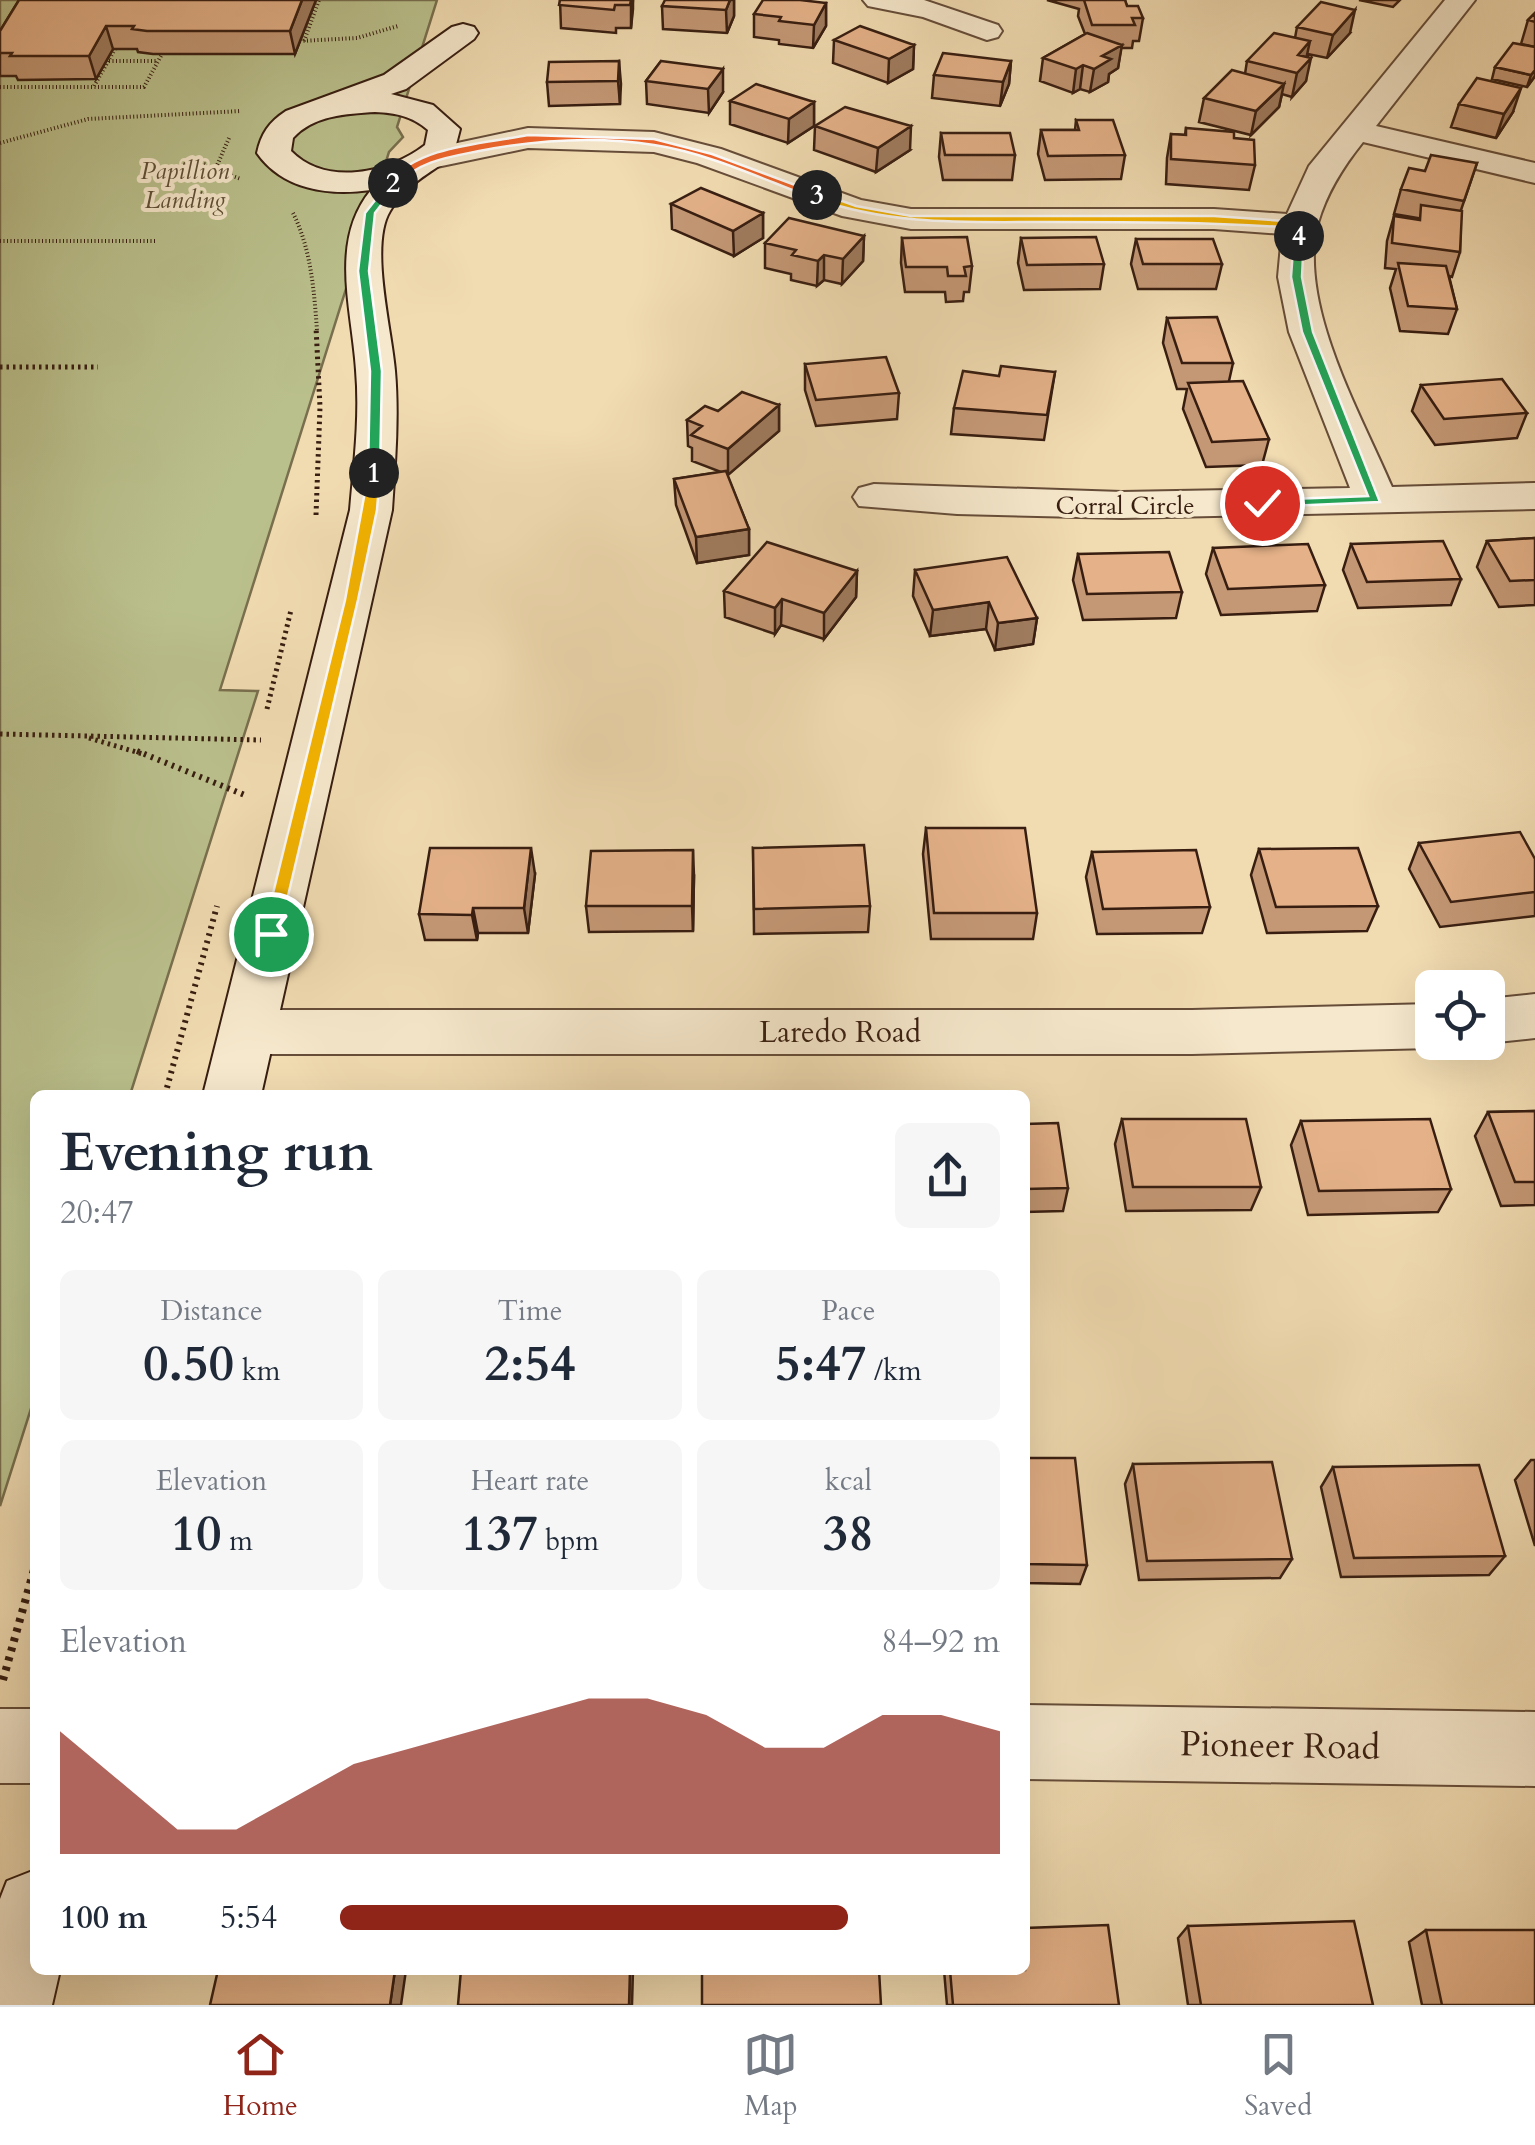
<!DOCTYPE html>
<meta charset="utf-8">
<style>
:root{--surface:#fff;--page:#f6f6f7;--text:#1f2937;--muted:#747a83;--line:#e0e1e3;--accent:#8f2418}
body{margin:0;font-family:Cardo,serif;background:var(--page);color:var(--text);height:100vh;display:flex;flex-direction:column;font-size:38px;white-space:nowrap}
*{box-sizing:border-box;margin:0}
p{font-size:32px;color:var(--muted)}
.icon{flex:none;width:55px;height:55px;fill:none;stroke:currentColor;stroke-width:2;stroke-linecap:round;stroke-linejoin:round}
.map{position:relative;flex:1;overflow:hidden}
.panel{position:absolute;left:30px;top:1090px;width:1000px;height:885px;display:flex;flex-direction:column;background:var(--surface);border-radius:15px;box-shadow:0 10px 40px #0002}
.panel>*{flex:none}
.tools{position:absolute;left:1415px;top:970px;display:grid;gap:20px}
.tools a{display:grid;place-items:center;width:90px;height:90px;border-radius:15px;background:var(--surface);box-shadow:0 10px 40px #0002;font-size:50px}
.pin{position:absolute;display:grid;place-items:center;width:85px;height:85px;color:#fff;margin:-42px;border:5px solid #fff;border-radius:50%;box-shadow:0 2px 10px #0007}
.km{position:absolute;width:50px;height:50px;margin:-25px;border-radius:50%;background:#222;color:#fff;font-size:28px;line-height:50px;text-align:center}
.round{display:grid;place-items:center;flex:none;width:105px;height:105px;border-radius:15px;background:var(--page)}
.headline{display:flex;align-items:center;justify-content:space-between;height:170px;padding:0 30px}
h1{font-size:55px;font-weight:700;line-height:75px}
.stats{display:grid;grid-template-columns:repeat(3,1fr);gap:15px;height:170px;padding:10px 30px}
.stats div{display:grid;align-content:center;border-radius:15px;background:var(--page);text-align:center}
.stats b{font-size:50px;font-weight:700}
.stats small{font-size:28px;font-weight:400}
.stats p{font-size:28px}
.chart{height:280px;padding:20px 30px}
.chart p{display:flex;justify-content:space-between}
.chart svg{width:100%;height:180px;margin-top:10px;fill:var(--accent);opacity:.7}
ul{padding:0 30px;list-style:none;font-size:32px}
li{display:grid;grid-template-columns:160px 120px 1fr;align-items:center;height:75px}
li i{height:25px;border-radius:12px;background:var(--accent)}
.menu{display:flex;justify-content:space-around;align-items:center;height:140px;border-top:2px solid var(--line);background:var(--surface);font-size:28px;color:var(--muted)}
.menu a{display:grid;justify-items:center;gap:5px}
.menu .on{color:var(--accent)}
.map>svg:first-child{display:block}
.green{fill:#bac08c;stroke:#796f4e;stroke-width:2.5}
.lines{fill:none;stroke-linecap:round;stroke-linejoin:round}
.street-casing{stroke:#664d39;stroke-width:4}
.secondary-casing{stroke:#381e11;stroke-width:4}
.path-far3{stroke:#381e11;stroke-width:4;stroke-dasharray:1 2.5;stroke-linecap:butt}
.path-far2{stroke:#381e11;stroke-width:5;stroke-dasharray:2.5 4;stroke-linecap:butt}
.path-far1{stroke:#381e11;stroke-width:6;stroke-dasharray:2.5 5;stroke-linecap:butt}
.path{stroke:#381e11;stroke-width:8;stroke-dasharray:4 6;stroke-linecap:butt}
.street{fill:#f6e8cc;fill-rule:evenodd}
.secondary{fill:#f6e8cc;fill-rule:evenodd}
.wall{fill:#c49875;stroke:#381e11;stroke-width:2.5}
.shaded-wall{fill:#a07c5f;stroke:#381e11;stroke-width:2.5}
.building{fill:#e4b188;stroke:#381e11;stroke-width:2.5}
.split-1{fill:#f5b400;stroke:#fff;stroke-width:2.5}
.split-2{fill:#22a559;stroke:#fff;stroke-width:2.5}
.split-3{fill:#f0652b;stroke:#fff;stroke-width:2.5}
.split-4{fill:#f5b400;stroke:#fff;stroke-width:2.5}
.split-5{fill:#22a559;stroke:#fff;stroke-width:2.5}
.labels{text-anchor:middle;stroke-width:8;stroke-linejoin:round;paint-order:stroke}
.far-park-label{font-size:25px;font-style:italic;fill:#5f4f36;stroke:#f6e8cc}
.far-street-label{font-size:25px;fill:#381e11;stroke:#f6e8cc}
.street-label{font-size:30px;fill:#381e11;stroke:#f6e8cc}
.near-street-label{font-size:35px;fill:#381e11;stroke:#f6e8cc}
</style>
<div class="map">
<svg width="1535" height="2005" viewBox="0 0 1535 2005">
<rect width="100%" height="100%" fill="#f1dbb1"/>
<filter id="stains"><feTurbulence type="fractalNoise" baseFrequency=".002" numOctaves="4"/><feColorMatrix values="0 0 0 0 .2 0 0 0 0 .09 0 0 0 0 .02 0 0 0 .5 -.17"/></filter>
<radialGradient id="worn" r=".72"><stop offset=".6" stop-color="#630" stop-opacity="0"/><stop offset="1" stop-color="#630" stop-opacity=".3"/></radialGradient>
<path class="green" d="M0,0H437L397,127L403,137L389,152L220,690L258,691L130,1095H35V1396L0,1506Z"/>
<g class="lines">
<g class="street-casing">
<path id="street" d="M863,0H924L998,25L1002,31L998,37L987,40L923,17L868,6Z
M1445,0H1475L1376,126L1535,163V183L1363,142C1343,167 1327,192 1318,223C1297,304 1361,414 1392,487L1535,483V509L1122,518L957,514L859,506L853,497L859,488L874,484L1122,492L1350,488L1289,332L1278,277L1282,234L1214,229H911L842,216L697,163L654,152L528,148L432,168L420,165L415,158L420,151L528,128L654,132L721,149L861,200L911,209H1214L1287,214L1309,166Z
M1535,994V1038L1488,1043L1487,1042L1488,999Z
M1432,1004V1042H1448L1432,1048L1192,1054H247L227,1048L219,1032L227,1016L247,1010H1192Z
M1025,1705L1535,1712V1786L1025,1779Z
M0,1709H35V1783H0Z"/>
</g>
<g class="secondary-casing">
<path id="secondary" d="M463,24L474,27L478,33L474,39L406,89L391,94L433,105L460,129L453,156C429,174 406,184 390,211C369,245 392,331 395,371C399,417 395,464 392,510L261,1095H203L350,510C354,463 360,417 356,370C352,309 329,241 371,190C329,196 283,190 257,153C261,134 269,122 286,111L384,75L452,27ZM375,112C396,113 412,116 428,130L425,145C389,173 326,187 291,151L293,138C314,115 346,114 375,112Z
M35,1870V1970H60L52,2005H0V1899L7,1881Z"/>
</g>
<path class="path-far3" d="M300,41L357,38L398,26
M304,41L319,0
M109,61H158
M94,86L115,49
M0,87H144L162,54
M229,138L215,170L241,179
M0,143L88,119L241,111
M293,213C311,249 314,290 317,330
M0,241H156"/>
<path class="path-far2" d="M0,367H98
M316,515L320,407L316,327
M267,709L291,610
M0,734L261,740
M89,738L143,754"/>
<path class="path-far1" d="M137,751L247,796
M165,1095L217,906"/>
<path class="path" d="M3,1680L35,1566"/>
<use href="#street" class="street"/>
<use href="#secondary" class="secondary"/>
</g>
<path class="wall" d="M19,0H316L295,54H153L138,52L137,49H113L96,79L18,80L16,76H0V31Z
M560,0H633L631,28H616V33L561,28Z
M734,0V16L727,33L663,29L662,6Z
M1047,0H1125L1127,6L1143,18L1139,41H1133L1132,48H1121L1118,68L1109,74L1108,82L1090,92L1080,89L1073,93L1040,81L1043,58L1085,34L1078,16L1079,9Z
M1359,0H1400L1393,7Z
M826,3V26L813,48L779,44V40L754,37V14Z
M1535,13V47L1521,44L1528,20Z
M1297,27L1350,33L1327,58L1308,54L1306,81L1292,97L1282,94L1279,107L1251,135L1199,122L1204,98L1245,74L1247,61L1295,38Z
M834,40L914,45L913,69L888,83L833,63Z
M619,61L620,104L549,106L547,82Z
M661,61L723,92L709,113L647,104L646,81Z
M1011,61L1009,84L1000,106L932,98L934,75Z
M1495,67L1535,76L1527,87L1492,79Z
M730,101L814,102V126L788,143L730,124Z
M1459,104L1513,112L1496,138L1451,127Z
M1076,120L1125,155L1121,179L1045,180L1038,154L1041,130H1075Z
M815,126L910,150L876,172L814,150Z
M1186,128L1234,138L1255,165L1249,190L1166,184L1167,158L1171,134L1185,135Z
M941,133L1015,155L1012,180H943L939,157Z
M1477,163L1461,210L1460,252L1452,277L1449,276L1457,309L1448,334L1400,331L1390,288L1396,269L1385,268L1387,241L1394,216L1417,219L1418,218L1394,214L1401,189L1425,171Z
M671,204L763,213V238L734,256L672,229Z
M864,236L863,261L842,284L824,280L817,286L791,280V274L765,268V243Z
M902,238L972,266L969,292H964L963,301L946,302L945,292H905L901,263Z
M1021,238L1104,264L1100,289L1024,290L1018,263Z
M1136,239L1222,264L1216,289H1138L1131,264Z
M1167,318L1233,363L1229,381L1269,439L1262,465L1206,467L1183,409L1187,389H1177L1163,343Z
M805,364L899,393L897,419L816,426L805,390Z
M1055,372L1044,440L951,434L954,408Z
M1421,385L1527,413L1517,438L1435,445L1412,411Z
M779,405V431L727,475L749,529V555L697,563L676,505L674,479L721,472L692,461V448L688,446L687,420L718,411Z
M1535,538V605L1499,607L1477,567L1487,541Z
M1351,544L1461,579L1451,605L1358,608L1343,570Z
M1213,548L1325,585L1317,611L1221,615L1206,574Z
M1078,554L1182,592L1176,618L1083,620L1073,580Z
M915,570L1037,618L1033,644L995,650L986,629L930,636L913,596Z
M857,571L856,597L824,639L781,625L775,634L725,617L724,591Z
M926,828L1037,913L1033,939H931L923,854Z
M1419,843L1535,892V916L1440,927L1409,869Z
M753,848L870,906L868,932L754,934Z
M1259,849L1378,906L1367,931L1267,933L1251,875Z
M1092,852L1210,907L1202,933L1097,934L1086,877Z
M535,874L528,933H478L477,940H425L419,914Z
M694,876L693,931L589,932L586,906Z
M1535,1111V1205L1501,1206L1475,1136L1488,1112Z
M1122,1119L1261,1187L1251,1210L1126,1211L1115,1144Z
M1301,1121L1451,1189L1438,1212L1308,1215L1291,1145Z
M1025,1124L1068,1188L1063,1211L1025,1212Z
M1025,1458L1087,1565L1080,1584L1025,1583Z
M1531,1460H1535V1546L1515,1480Z
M1133,1464L1292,1559L1280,1578L1139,1580L1125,1484Z
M1333,1467L1505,1556L1489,1575L1341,1577L1321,1487Z
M1188,1926L1373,2005H1188L1178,1938Z
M1426,1930L1535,2005H1422L1409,1942Z
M944,1970H1025L1119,2005H947Z"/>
<path class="shaded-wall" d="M302,0H316L295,54L290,31Z
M631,0H633V9L631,28Z
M730,0H734V16L727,33L726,10Z
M826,3V26L813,48L814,25Z
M1355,10L1350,33L1327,58L1333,35Z
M106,26L113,49L96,79L89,56Z
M1310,41L1305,64L1311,58L1306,81L1292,97L1297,73L1298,55Z
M914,45L913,69L888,83L889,59Z
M1122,45L1118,68L1109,74L1108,82L1090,92L1094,69L1102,56Z
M619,61L621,84L620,104L618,81Z
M1011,61L1009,84L1000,106L1003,82Z
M1083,65L1080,89L1073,93L1076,69Z
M723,69V92L709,113L708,89Z
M1535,70V76L1527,87L1531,75Z
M1284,84L1279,107L1251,135L1256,111Z
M1521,88L1513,112L1496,138L1504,114Z
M814,102V126L788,143L789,119Z
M911,126L910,150L876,172L878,148Z
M763,213V238L734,256L733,231Z
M864,236L863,261L842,284L843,259Z
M824,255V280L817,286L818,261Z
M779,405V431L728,475V449Z
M749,529V555L697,563L696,537Z
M857,571L856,597L824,639V613Z
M782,599L781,625L775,634V608Z
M989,602L986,629L930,636L933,610Z
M1037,618L1033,644L995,650L998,623Z
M531,848L535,874L528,933L524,908Z
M693,850L694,876L693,931L692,906Z
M473,908L478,933L477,940L472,915Z
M395,1970H406L401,2005H390Z
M630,1970H633L632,2005H629Z"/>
<path class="building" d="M19,0H302L290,31H147L132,29L134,26H106L89,56H10L12,53H0V31Z
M560,0H631L630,5H615L614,10L559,5Z
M665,0H730L726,10L662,6Z
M763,0H800L826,3L814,25L779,21L781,17L754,14Z
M1084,0H1125L1127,6H1138L1143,18H1132L1135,25H1092Z
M1321,2L1355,10L1333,35L1297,27Z
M1535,13V22L1528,20Z
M860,26L914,45L889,59L834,40Z
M1087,33L1122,45L1102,56L1111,59L1094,69L1083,65L1076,69L1043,58Z
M1274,33L1310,41L1298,55L1311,58L1297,73L1247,61Z
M1513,43L1535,47V70L1531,75L1495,67Z
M943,53L1011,61L1003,82L934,75Z
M619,61L618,81L547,82L549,62Z
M661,61L723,69L708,89L646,81Z
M1232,70L1284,84L1256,111L1204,98Z
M1477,78L1521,88L1504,114L1459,104Z
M756,84L814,102L789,119L730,101Z
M845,107L911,126L878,148L815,126Z
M1076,120H1113L1125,155L1048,156L1041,130H1079Z
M1186,128L1234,132V138L1254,140L1255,165L1171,159V134L1186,135Z
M941,133H1010L1015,155H945Z
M1431,155L1477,163L1464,201L1401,189L1409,168L1425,171Z
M701,188L763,213L733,231L671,204Z
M1421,205L1462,211L1460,252L1392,243L1394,216L1420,220Z
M789,218L864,236L843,259L824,255L818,261L792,255L796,250L765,243Z
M967,237L972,266L964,267L966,276H948L947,267H906L902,238Z
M1096,237L1104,264L1027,265L1021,238Z
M1136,239H1213L1222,264H1143Z
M1398,263L1446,266L1457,309L1408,306Z
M1217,317L1233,363H1182L1167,318Z
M886,357L899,393L816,400L805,364Z
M1001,366L1055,372L1047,415L954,408L963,371L999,376Z
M1502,379L1527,413L1444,419L1421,385Z
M1243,381L1269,439L1212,442L1188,383Z
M742,392L779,405L728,449L691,435L702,426L687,420L705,406L718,411Z
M726,471L749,529L696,537L674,479Z
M1535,538V580L1510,581L1487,541Z
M1443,541L1461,579L1367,582L1351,544Z
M767,542L857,571L824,613L782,599L775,608L724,591Z
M1308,544L1325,585L1228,589L1213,548Z
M1169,552L1182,592L1087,594L1078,554Z
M1007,557L1037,618L998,623L989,602L933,610L915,570Z
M926,828H1025L1037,913H934Z
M1520,832L1535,859V892L1451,902L1419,843Z
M864,845L870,906L754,909L753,848Z
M430,848H531L524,908H473L472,915L419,914Z
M1358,848L1378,906L1276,907L1259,849Z
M693,850L692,906H586L591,851Z
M1196,850L1210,907L1103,909L1092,852Z
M1535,1111V1182H1515L1488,1112Z
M1122,1119H1246L1261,1187H1133Z
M1430,1119L1451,1189L1319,1191L1301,1121Z
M1058,1123L1068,1188L1025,1189V1124Z
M1025,1458H1075L1087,1565L1025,1564Z
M1272,1462L1292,1559L1147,1561L1133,1464Z
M1479,1465L1505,1556L1354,1558L1333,1467Z
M1354,1921L1373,2005H1201L1188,1926Z
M1108,1925L1119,2005H953L950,1970H1025V1928Z
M1426,1930H1535V2005H1442Z
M218,1970H395L390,2005H210Z
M461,1970H630L629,2005H458Z
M702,1970H879L881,2005H702Z"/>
<path class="split-1" d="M369,470L380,473L377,510L358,600L279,934L271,940L263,934L345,600Z"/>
<path class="split-2" d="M390,181L398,183L375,213L369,271L382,371L380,473L374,477L368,473L370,371L358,271L365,213Z"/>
<path class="split-3" d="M528,135L654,139L712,154L822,195L813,198C762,179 708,153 654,145C596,136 536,140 479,151C449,157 418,161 397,185L388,183C419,145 483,144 528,135Z"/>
<path class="split-4" d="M817,192L856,206L911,216H1214L1300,222L1305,225L1304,236L1296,239L1295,228C1212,222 1131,222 1048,222C965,222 893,226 813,198Z"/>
<path class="split-5" d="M1299,233L1304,236L1302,277L1313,332L1380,502L1262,507L1256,503L1262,500L1368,496L1302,332L1291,277L1294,236Z"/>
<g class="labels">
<g class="far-park-label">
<text x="185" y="179">Papillion<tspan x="185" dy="29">Landing</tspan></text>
</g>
<g class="far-street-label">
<text x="1125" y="514">Corral Circle</text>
</g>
<g class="street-label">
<text x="840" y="1042">Laredo Road</text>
</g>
<g class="near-street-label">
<text transform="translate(1280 1745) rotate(1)" y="12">Pioneer Road</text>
</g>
</g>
<rect width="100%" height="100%" filter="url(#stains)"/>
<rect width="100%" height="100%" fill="url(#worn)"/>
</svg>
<div class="tools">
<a><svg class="icon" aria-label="locate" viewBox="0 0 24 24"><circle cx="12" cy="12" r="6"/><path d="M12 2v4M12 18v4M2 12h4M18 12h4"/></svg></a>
</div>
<div class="pin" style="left:271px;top:934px;background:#1e9e55"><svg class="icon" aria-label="arrive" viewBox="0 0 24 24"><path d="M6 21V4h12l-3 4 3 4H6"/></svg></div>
<div class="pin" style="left:1262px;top:503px;background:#d93025"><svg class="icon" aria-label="check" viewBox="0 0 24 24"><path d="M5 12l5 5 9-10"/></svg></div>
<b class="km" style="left:374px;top:473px">1</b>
<b class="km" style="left:393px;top:183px">2</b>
<b class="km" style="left:817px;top:195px">3</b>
<b class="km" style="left:1299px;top:236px">4</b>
<section class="panel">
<div class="headline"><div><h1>Evening run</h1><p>20:47</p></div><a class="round"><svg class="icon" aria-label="share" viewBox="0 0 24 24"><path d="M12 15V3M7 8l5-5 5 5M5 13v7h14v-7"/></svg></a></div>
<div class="stats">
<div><p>Distance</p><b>0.50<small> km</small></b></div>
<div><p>Time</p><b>2:54</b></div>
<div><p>Pace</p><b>5:47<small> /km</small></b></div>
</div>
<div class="stats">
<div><p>Elevation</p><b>10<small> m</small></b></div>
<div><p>Heart rate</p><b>137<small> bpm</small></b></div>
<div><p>kcal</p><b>38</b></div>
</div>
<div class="chart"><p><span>Elevation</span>84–92 m</p>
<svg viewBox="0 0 160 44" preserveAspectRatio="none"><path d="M0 44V14L10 26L20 38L30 38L40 30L50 22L60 18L70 14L80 10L90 6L100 6L110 10L120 18L130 18L140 10L150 10L160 14V44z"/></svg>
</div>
<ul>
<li><b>100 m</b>5:54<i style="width:77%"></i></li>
</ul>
</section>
</div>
<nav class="menu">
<a class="on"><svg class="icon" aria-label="home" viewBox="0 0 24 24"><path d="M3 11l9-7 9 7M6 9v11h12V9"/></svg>Home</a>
<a><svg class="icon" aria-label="map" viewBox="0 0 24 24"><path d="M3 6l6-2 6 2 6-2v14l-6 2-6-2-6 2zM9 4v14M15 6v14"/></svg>Map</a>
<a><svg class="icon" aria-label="saved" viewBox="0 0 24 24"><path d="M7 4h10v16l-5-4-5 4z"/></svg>Saved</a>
</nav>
